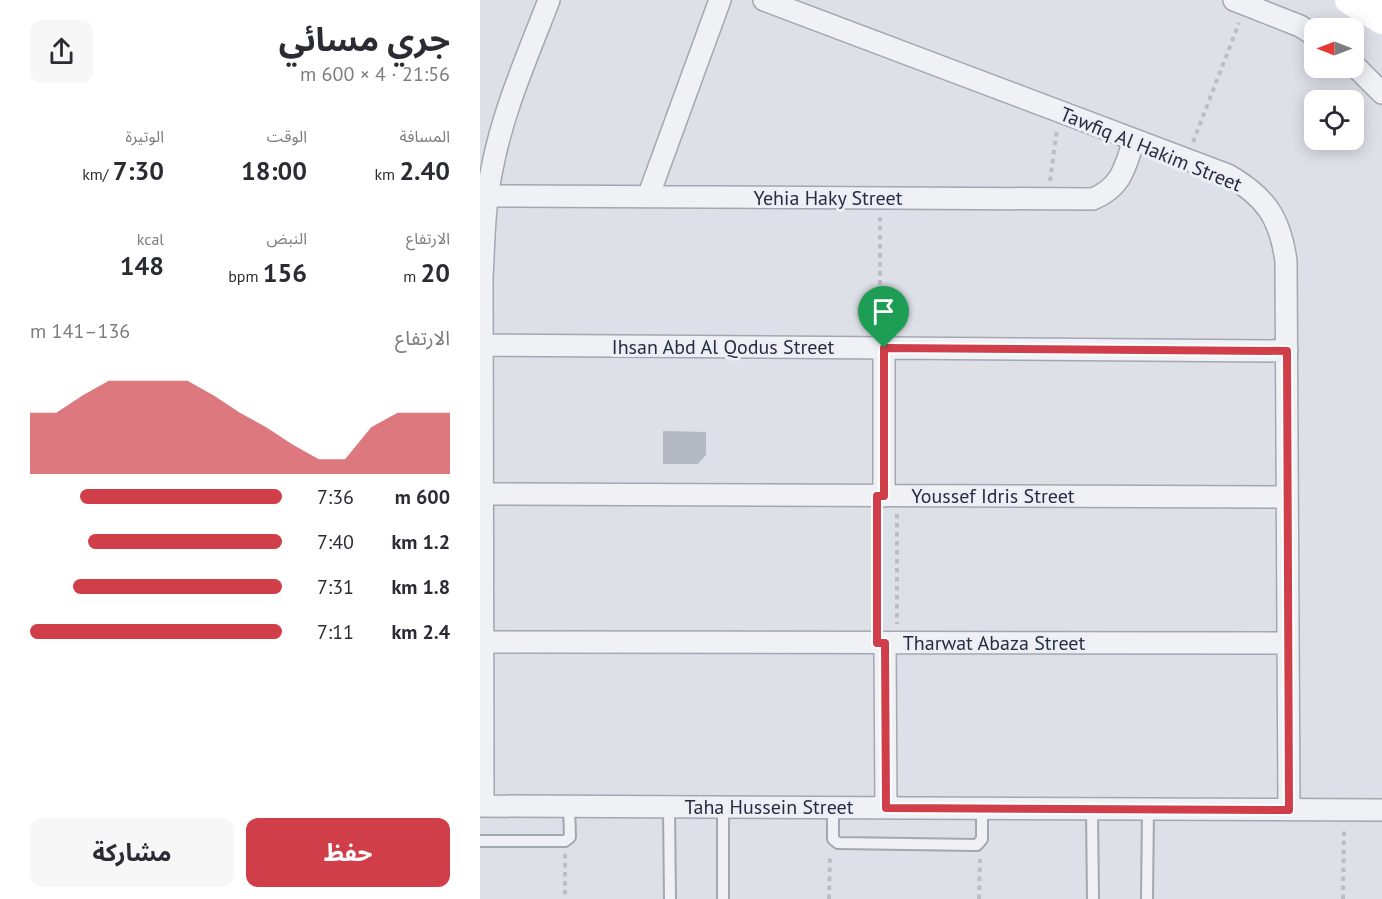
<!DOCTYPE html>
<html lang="ar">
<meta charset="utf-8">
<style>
:root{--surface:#fff;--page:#f7f7f7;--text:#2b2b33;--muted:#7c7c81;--accent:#d03f49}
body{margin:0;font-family:"PT Sans","Noto Sans Arabic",sans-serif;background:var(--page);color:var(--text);direction:rtl;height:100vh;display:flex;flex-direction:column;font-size:22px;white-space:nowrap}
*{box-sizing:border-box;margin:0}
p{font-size:20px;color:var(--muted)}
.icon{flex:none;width:33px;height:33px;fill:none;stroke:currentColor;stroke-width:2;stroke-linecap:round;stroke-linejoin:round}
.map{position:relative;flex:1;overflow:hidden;direction:ltr}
.side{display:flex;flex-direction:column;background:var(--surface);width:480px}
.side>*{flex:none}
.needle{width:39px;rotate:270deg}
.buttons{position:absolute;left:824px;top:18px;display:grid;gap:12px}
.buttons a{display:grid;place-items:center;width:60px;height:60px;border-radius:12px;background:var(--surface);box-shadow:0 3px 15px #0003;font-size:30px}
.pin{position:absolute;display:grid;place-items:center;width:51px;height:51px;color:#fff;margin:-62px -26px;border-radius:50% 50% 50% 0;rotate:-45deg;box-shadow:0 0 6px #0007}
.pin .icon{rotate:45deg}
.round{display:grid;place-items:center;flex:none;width:63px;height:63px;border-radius:12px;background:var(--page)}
.headline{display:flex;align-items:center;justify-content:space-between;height:102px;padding:0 30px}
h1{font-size:33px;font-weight:700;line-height:45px}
.figures{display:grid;grid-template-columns:repeat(3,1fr);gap:9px;height:102px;padding:6px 30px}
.figures div{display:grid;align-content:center}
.figures b{font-size:26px;font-weight:700}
.figures small{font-size:16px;font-weight:400}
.figures p{font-size:16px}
.chart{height:168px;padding:12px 30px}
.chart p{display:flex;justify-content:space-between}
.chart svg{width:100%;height:108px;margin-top:6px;fill:var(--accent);opacity:.7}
.primary-button{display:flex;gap:12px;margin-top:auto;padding:12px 30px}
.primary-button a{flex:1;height:69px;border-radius:12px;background:var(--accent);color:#fff;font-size:24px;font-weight:700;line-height:69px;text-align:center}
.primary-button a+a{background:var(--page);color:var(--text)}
ul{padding:0 30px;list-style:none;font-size:20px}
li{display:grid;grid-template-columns:96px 72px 1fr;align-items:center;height:45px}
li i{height:15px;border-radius:8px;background:var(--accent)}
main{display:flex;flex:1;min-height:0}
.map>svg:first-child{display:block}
.building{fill:#b4b9c4}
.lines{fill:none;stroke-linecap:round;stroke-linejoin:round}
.lane-casing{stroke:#a2a7b1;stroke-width:14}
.street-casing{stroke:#a2a7b1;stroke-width:24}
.primary-casing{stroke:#9ca3b3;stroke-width:36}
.path{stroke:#bbbec5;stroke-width:4;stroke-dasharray:4.5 4.5;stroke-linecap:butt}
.lane{stroke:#f0f1f5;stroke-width:10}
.street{stroke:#f0f1f5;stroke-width:21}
.secondary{stroke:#fff;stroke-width:28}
.primary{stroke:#fff;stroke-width:33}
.route-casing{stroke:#fff;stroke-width:12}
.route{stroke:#d03f49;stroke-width:8}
.labels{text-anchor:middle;stroke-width:6;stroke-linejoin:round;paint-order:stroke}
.street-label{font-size:20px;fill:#262d3e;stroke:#eceff5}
</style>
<main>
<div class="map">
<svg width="902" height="899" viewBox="0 0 902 899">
<rect width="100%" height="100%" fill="#dde0e7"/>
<path class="building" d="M183,431L226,432V455L218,464H183Z"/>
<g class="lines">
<g class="lane-casing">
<path id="lane" d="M189,807L190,899
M353,808V839L358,843L497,845L502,839V808
M612,809L613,899
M0,841H85L90,837L89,806
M243,899V807
M667,899L668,809"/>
</g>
<g class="street-casing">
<path id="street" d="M284,0L748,175C786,197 800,218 806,261L809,810
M754,0L820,26L834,35
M873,64L902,93
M7,196L613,199C642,187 645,167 654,140
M168,197L240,0
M2,345L807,351
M404,348V496
M3,494L807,497
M4,642L808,643
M405,643L406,808
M0,806L902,810
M3,806L2,278C4,241 4,205 12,169C23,110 48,55 69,0"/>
</g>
<g class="primary-casing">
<path id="primary" d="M894,0L902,11"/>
</g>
<path class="path" d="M713,142L759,23
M570,181L577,129
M400,217V329
M397,514V624
M417,514V624
M85,854V899
M349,899L350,855
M499,899L500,859
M863,899L864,829"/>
<use href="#lane" class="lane"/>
<use href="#street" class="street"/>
<path class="secondary" d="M869,0L902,20"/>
<use href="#primary" class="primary"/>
</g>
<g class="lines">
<g class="route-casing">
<path id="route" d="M404,348L807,351L809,810L406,808L405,643H397V496H404Z"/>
</g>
<use href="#route" class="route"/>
</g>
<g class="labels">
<g class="street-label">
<text transform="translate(671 149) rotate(22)" y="7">Tawfiq Al Hakim Street</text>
<text x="348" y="205">Yehia Haky Street</text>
<text x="243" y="354">Ihsan Abd Al Qodus Street</text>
<text x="513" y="503">Youssef Idris Street</text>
<text x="514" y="650">Tharwat Abaza Street</text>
<text x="289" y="814">Taha Hussein Street</text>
</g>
</g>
</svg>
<div class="buttons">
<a><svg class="needle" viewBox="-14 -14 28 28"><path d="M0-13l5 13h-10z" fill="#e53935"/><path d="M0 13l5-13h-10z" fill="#7c7c81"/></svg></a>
<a><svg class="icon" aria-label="locate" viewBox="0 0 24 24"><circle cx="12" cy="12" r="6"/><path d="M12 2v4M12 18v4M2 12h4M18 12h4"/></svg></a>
</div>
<div class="pin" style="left:404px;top:348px;background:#1e9e55"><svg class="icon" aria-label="arrive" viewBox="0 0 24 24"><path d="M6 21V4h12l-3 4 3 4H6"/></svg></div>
</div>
<section class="side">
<div class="headline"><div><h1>جري مسائي</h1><p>21:56 · 4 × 600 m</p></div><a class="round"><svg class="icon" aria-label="share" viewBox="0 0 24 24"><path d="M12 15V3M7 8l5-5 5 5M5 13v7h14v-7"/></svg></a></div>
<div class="figures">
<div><p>المسافة</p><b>2.40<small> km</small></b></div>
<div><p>الوقت</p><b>18:00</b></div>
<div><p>الوتيرة</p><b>7:30<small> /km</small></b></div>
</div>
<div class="figures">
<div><p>الارتفاع</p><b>20<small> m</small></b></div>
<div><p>النبض</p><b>156<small> bpm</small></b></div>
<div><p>kcal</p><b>148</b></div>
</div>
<div class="chart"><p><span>الارتفاع</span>136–141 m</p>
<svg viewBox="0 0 160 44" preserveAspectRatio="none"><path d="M0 44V19L10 19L20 12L30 6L40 6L50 6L60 6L70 12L80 19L90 25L100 32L110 38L120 38L130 25L140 19L150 19L160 19V44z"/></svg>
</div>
<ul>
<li><b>600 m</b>7:36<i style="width:80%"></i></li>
<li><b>1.2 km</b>7:40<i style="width:77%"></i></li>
<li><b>1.8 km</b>7:31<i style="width:83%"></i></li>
<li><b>2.4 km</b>7:11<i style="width:100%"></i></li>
</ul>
<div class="primary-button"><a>حفظ</a><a>مشاركة</a></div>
</section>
</main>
